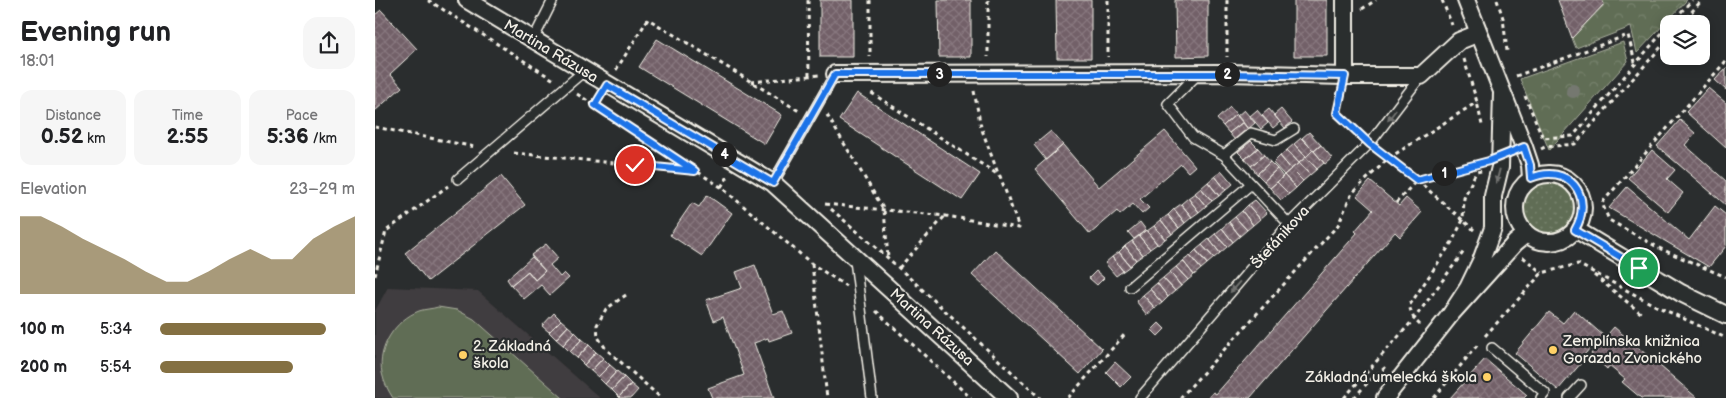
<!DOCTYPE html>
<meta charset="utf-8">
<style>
:root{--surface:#fff;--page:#f6f6f6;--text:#202124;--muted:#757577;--accent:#847042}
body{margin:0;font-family:"Balsamiq Sans",sans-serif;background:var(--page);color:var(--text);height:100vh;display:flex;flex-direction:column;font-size:19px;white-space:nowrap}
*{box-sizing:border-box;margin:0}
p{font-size:16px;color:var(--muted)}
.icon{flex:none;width:28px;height:28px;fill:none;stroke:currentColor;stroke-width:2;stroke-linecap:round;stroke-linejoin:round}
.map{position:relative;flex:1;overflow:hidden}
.side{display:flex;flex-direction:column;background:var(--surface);width:375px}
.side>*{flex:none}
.buttons{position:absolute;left:1285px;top:15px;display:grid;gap:10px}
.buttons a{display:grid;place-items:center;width:50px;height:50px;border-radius:10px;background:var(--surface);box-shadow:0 2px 12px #0003;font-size:25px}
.pin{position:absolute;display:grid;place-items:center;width:42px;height:42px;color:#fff;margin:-21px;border:2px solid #fff;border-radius:50%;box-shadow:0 1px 5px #0007}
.km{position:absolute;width:25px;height:25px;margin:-12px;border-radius:50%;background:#222;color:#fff;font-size:14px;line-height:25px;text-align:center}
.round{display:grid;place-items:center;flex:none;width:52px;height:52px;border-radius:15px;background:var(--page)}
.head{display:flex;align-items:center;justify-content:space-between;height:85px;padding:0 20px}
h1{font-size:28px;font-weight:700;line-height:38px}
.figures{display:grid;grid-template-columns:repeat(3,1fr);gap:8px;height:85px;padding:5px 20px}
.figures div{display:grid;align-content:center;border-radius:12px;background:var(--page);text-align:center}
.figures b{font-size:21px;font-weight:700}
.figures small{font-size:14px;font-weight:400}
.figures p{font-size:14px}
.chart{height:140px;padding:10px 20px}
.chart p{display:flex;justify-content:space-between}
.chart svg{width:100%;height:90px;margin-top:5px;fill:var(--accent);opacity:.7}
ul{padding:0 20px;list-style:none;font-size:16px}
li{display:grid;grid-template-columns:80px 60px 1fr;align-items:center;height:38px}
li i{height:12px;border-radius:6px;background:var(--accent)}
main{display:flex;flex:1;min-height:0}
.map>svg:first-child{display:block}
.built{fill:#403c3f}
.grass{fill:url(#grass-dots);stroke:#aaaf9e}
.park{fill:url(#park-crowns);stroke:#aaaf9e}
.garden{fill:#606d55;stroke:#aaaf9e}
.building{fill:url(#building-cross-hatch);stroke:#f4f1e8}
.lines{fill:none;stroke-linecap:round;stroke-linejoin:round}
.lane-casing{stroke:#f4f1e8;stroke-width:12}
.street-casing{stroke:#f4f1e8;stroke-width:20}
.path{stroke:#f4f1e8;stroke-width:3;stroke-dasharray:4 4;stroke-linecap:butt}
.lane{stroke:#2a2d2e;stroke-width:9}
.street{stroke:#2a2d2e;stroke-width:16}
.tree{fill:#747870}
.oneway{fill:#71726f}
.route-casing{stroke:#fff;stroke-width:10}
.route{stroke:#1a73e8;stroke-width:6}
.poi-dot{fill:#ffd166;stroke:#2a2d2e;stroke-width:2}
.labels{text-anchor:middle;stroke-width:4.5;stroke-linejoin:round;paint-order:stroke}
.street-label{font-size:15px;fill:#f4f1e8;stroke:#2a2d2e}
.poi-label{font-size:15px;fill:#f4f1e8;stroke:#2a2d2e;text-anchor:start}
</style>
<main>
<section class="side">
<div class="head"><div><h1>Evening run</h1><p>18:01</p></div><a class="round"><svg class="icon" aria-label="share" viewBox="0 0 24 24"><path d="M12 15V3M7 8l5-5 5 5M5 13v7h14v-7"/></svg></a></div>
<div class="figures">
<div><p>Distance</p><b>0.52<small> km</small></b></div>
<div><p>Time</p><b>2:55</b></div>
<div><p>Pace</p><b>5:36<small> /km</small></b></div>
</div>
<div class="chart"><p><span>Elevation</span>23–29 m</p>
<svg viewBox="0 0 160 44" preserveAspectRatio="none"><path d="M0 44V6L10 6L20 11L30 17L40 22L50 27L60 33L70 38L80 38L90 33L100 27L110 22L120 27L130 27L140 17L150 11L160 6V44z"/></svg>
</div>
<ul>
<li><b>100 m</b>5:34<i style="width:85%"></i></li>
<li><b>200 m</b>5:54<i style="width:68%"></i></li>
</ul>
</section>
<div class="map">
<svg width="1351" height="398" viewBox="0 0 1351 398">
<defs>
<pattern id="grass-dots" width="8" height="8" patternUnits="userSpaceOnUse" patternTransform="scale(1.25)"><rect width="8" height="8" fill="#606d55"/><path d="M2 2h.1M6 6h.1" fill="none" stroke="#77826d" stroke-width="1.8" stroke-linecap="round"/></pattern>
<pattern id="park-crowns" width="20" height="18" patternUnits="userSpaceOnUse" patternTransform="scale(1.25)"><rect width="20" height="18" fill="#606d55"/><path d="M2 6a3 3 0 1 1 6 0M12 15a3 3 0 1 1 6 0" fill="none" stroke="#77826d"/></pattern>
<pattern id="building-cross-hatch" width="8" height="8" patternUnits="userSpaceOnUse" patternTransform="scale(1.25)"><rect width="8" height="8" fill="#726068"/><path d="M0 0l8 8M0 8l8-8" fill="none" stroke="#87777e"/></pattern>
</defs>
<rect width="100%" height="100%" fill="#2a2d2e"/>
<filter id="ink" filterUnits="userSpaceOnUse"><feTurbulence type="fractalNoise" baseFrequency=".02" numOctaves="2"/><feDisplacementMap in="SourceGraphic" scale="10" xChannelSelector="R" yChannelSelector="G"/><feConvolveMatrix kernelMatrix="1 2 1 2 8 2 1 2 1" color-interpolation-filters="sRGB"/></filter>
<g filter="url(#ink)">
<path class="built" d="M13,287L103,291L225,398H0V311Z"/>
<path class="grass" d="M1145 206a27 27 0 1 1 54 0a27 27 0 1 1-54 0Z"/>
<path class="park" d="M1227,0H1312L1262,53L1256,27L1201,48L1197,38L1229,5Z
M1248,42L1253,61L1174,150L1145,79Z"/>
<path class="garden" d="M63,307L82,310L99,319L188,398H18C13,390 9,383 7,373C2,348 20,320 44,311C49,309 57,309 63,307Z"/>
<path class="building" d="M445,0H478V57H445Z
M563,0H596V57H564Z
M681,0H716V58H682Z
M800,0H833V56L801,57Z
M919,0H952V56H919Z
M1183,0H1227L1229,4L1197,38Z
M6,10L42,49L15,74L27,87L0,111V15Z
M282,39L407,115L390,144L264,67Z
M1351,68V90L1340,80Z
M1333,88L1351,103V148L1311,112Z
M482,93L605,174L587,200L464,120Z
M855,107L861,114L848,126L842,119Z
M894,109L905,122L898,128L887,115Z
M906,109L917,122L910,128L899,115Z
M869,110L880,123L873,129L862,116Z
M882,110L893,123L886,129L875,116Z
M861,114L868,122L854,133L848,126Z
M1305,120L1320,133L1310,145L1351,181V205L1282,146Z
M868,122L873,129L860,140L854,133Z
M676,131L688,145L671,160L659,145Z
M790,131L820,166L813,172L806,164L765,199L774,208L767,214L758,204L745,215L742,211L715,234L660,169L688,145L724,187Z
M934,132L946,145L939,151L927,138Z
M926,138L938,150L931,157L919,144Z
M876,141L883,148L870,159L863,152Z
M919,144L931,157L924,163L912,150Z
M946,145L957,158L950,164L939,151Z
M883,148L889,155L876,166L870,159Z
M912,150L924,163L916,169L905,156Z
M938,150L949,163L942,169L931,157Z
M1277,150L1300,170L1292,179L1308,193L1293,212L1253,178Z
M889,155L895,162L882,174L876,166Z
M905,156L916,169L909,175L898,163Z
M931,157L942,169L935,175L924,163Z
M895,162L902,169L889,181L882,174Z
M924,163L935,175L928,181L916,169Z
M902,169L908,177L895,188L889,181Z
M916,169L928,181L921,188L909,175Z
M847,171L858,184L851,190L840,176Z
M909,175L921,188L914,194L902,182Z
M126,176L150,205L53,281L30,253Z
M840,176L851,190L844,196L833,182Z
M995,181L1024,206L1031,198L1047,212L1025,237L1020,232L875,398H833L838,392L841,394L982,233L980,231L998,210L982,196Z
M833,182L844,196L837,201L826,188Z
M902,182L914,194L906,200L895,188Z
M1252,187L1314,240L1340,206L1351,215V246L1334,267L1234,208Z
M826,188L837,201L831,206L820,193Z
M820,193L831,206L824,212L813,198Z
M332,195L357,213L327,256L295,235L317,203L324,207Z
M813,198L824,212L817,217L806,204Z
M880,200L892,213L885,219L873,205Z
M806,204L817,217L810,223L799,209Z
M873,205L885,219L878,225L867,211Z
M799,209L810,223L804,228L793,215Z
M867,211L878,225L872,230L860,217Z
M793,215L804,228L797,234L786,220Z
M860,217L872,230L865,236L854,222Z
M786,220L797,234L790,239L779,226Z
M765,222L771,230L759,239L753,232Z
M854,222L865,236L858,242L847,228Z
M779,226L790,239L783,245L772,231Z
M847,228L858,242L852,247L840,234Z
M771,230L782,244L775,249L764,236Z
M840,234L852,247L845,253L834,239Z
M764,236L775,249L768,255L757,241Z
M834,239L845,253L839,258L827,245Z
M757,241L768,255L761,260L750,246Z
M171,244L183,258L175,265L185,277L189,273L194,278L175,295L166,285L149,299L136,285L153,271L160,280L170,271L156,255Z
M827,245L839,258L832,264L821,250Z
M750,246L761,260L755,266L744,252Z
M620,250L727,349L705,374L597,275Z
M821,250L832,264L826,269L815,256Z
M744,252L755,266L748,271L737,257Z
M815,256L826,269L819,275L808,261Z
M157,257L170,271L160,280L153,271L136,285L132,279Z
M737,257L748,271L741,276L730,263Z
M808,261L819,275L813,280L801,267Z
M380,265L398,314L408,311L417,333L394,341L393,338L379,343L399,398H337L333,388L369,375L348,317L339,321L331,300L367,288L361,272Z
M801,267L813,280L806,286L795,272Z
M721,271L729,278L722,285L714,278Z
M795,272L806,286L800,291L788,278Z
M788,278L800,291L793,297L782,283Z
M782,283L793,297L787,303L775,289Z
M775,289L787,303L780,308L768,295Z
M768,295L780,308L772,315L761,301Z
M1199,310L1230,337L1218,351L1215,348L1205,360L1207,362L1183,390L1140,353L1174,312L1188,323Z
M179,313L186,320L174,332L167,326Z
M186,320L193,326L181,339L174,332Z
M784,323L790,329L783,336L777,330Z
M193,326L200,332L188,345L181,339Z
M1239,327L1299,378L1322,398H1266L1247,382L1250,379L1234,366L1232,369L1216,354Z
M200,332L207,339L195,352L188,345Z
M207,339L214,345L202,358L195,352Z
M214,345L221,352L209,365L202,358Z
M221,352L228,358L216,371L209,365Z
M228,358L235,365L223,377L216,371Z
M1110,359L1152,395L1149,398H1075Z
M740,362L756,377L746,387L731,372Z
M235,365L242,371L230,384L223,377Z
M242,371L249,377L237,390L230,384Z
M249,377L256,384L244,397L237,390Z
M256,384L263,390L256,398H245L244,397Z"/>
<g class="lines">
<g class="lane-casing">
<path id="lane" d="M158,40L178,0
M823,74L793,104L818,137L849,155L914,224
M849,155L876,133L901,140L919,129
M83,179L209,71
M398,183L460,74
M480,260L497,398
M755,287L876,184
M1117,348L1170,393L1166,398
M765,398L914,224L995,143L1046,76
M1194,398L1206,385"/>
</g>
<g class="street-casing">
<path id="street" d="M92,0L398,183L634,398
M1091,0L1149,147L1155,165L1156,178
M460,74L852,73L970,76H1046L1084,41L1104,33
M970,76V0
M1140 208a34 34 0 1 1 68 0a34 34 0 1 1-68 0Z
M1200,229L1306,293L1351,315
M1076,314L1093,288L1106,261L1118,228V196L1125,167L1127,93
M1010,398L1076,314L1140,243L1151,234"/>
</g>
<path class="path" d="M53,0L179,80
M433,0L434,76
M495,0V57
M613,0V57
M733,0V57
M852,0V57
M1067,0L1077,25
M1122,0L1128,18L1132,51
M987,9L1001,0
M1295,24L1317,0
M1306,24L1327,0
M1089,59L1102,102L1107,125
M1351,61L1227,203L1234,220L1286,249L1351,277
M241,70L273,19L424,111
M1141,76L1253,35L1260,62
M376,82L444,75
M599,91L606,127L624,176
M967,92L962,113L986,135
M202,94L346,187L437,264L471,286
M1150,96L1168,138L1198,136L1294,25
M452,115L509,210L513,258
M0,127L100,147
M1166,149L1170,147L1200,144L1294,38
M1004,151L1042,180L1099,230
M139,153L319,171
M346,187L354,175
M1021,203L1042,180L1108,163
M450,204L571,216L644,228L625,176L495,92
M456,209L513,258L665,398
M1148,257L1167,273
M437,264L452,398
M524,268L570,216
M1219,275L1267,314
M0,276L11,231L73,186
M251,295L231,309L222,325L223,337L231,349L286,398
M501,311L596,398
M1045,325L1039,319L1034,306L1077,242L1088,220L1089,198L1101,172L1107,171
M1110,336L1167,273L1203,264L1281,306L1351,338
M693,398L751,333
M805,398L963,225L977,193L1014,158L1102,102
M969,398L1039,319L1090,250
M979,398L994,381L1011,367
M1059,398L1104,343"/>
<use href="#lane" class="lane"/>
<use href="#street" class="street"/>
</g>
<circle class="tree" cx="1198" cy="91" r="7"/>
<defs><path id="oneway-solid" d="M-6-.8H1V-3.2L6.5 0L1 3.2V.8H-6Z" transform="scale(1.25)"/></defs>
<g class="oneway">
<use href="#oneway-solid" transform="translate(1017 115) rotate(127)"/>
<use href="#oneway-solid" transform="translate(1123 176) rotate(104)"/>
<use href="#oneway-solid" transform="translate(860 287) rotate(131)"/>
</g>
</g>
<g class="lines" filter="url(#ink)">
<g class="route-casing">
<path id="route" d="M260,165L320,171L220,105L232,85L398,183L460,74H852L970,76L962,113L995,144L1042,180L1114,161L1149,147L1155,165L1156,178C1193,162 1220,196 1200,230L1264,268"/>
</g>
<use href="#route" class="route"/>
</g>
<g class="poi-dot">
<circle cx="1178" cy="350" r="5"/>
<circle cx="88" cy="355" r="5"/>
<circle cx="1112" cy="377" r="5"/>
</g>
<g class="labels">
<g class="street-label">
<text transform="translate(176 51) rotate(31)" y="5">Martina Rázusa</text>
<text transform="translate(905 237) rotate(-48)" y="5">Štefánikova</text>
<text transform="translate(557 327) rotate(42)" y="5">Martina Rázusa</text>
</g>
<g class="poi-label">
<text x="1188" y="346">Zemplínska knižnica<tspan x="1188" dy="17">Gorazda Zvonického</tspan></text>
<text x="98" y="351">2. Základná<tspan x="98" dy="17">škola</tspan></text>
<text x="1102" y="382" text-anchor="end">Základná umelecká škola</text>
</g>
</g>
</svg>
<div class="buttons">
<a><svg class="icon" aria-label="layers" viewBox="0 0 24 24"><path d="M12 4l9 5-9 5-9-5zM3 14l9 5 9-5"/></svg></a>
</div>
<div class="pin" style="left:1264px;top:268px;background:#1e9e55"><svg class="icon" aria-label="arrive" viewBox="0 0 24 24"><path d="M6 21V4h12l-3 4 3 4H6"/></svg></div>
<div class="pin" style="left:260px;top:165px;background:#d93025"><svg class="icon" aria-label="check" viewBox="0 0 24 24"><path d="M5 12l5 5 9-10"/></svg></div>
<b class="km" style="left:1069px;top:173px">1</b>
<b class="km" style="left:852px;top:74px">2</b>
<b class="km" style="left:564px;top:74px">3</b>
<b class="km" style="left:349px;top:154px">4</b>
</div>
</main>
